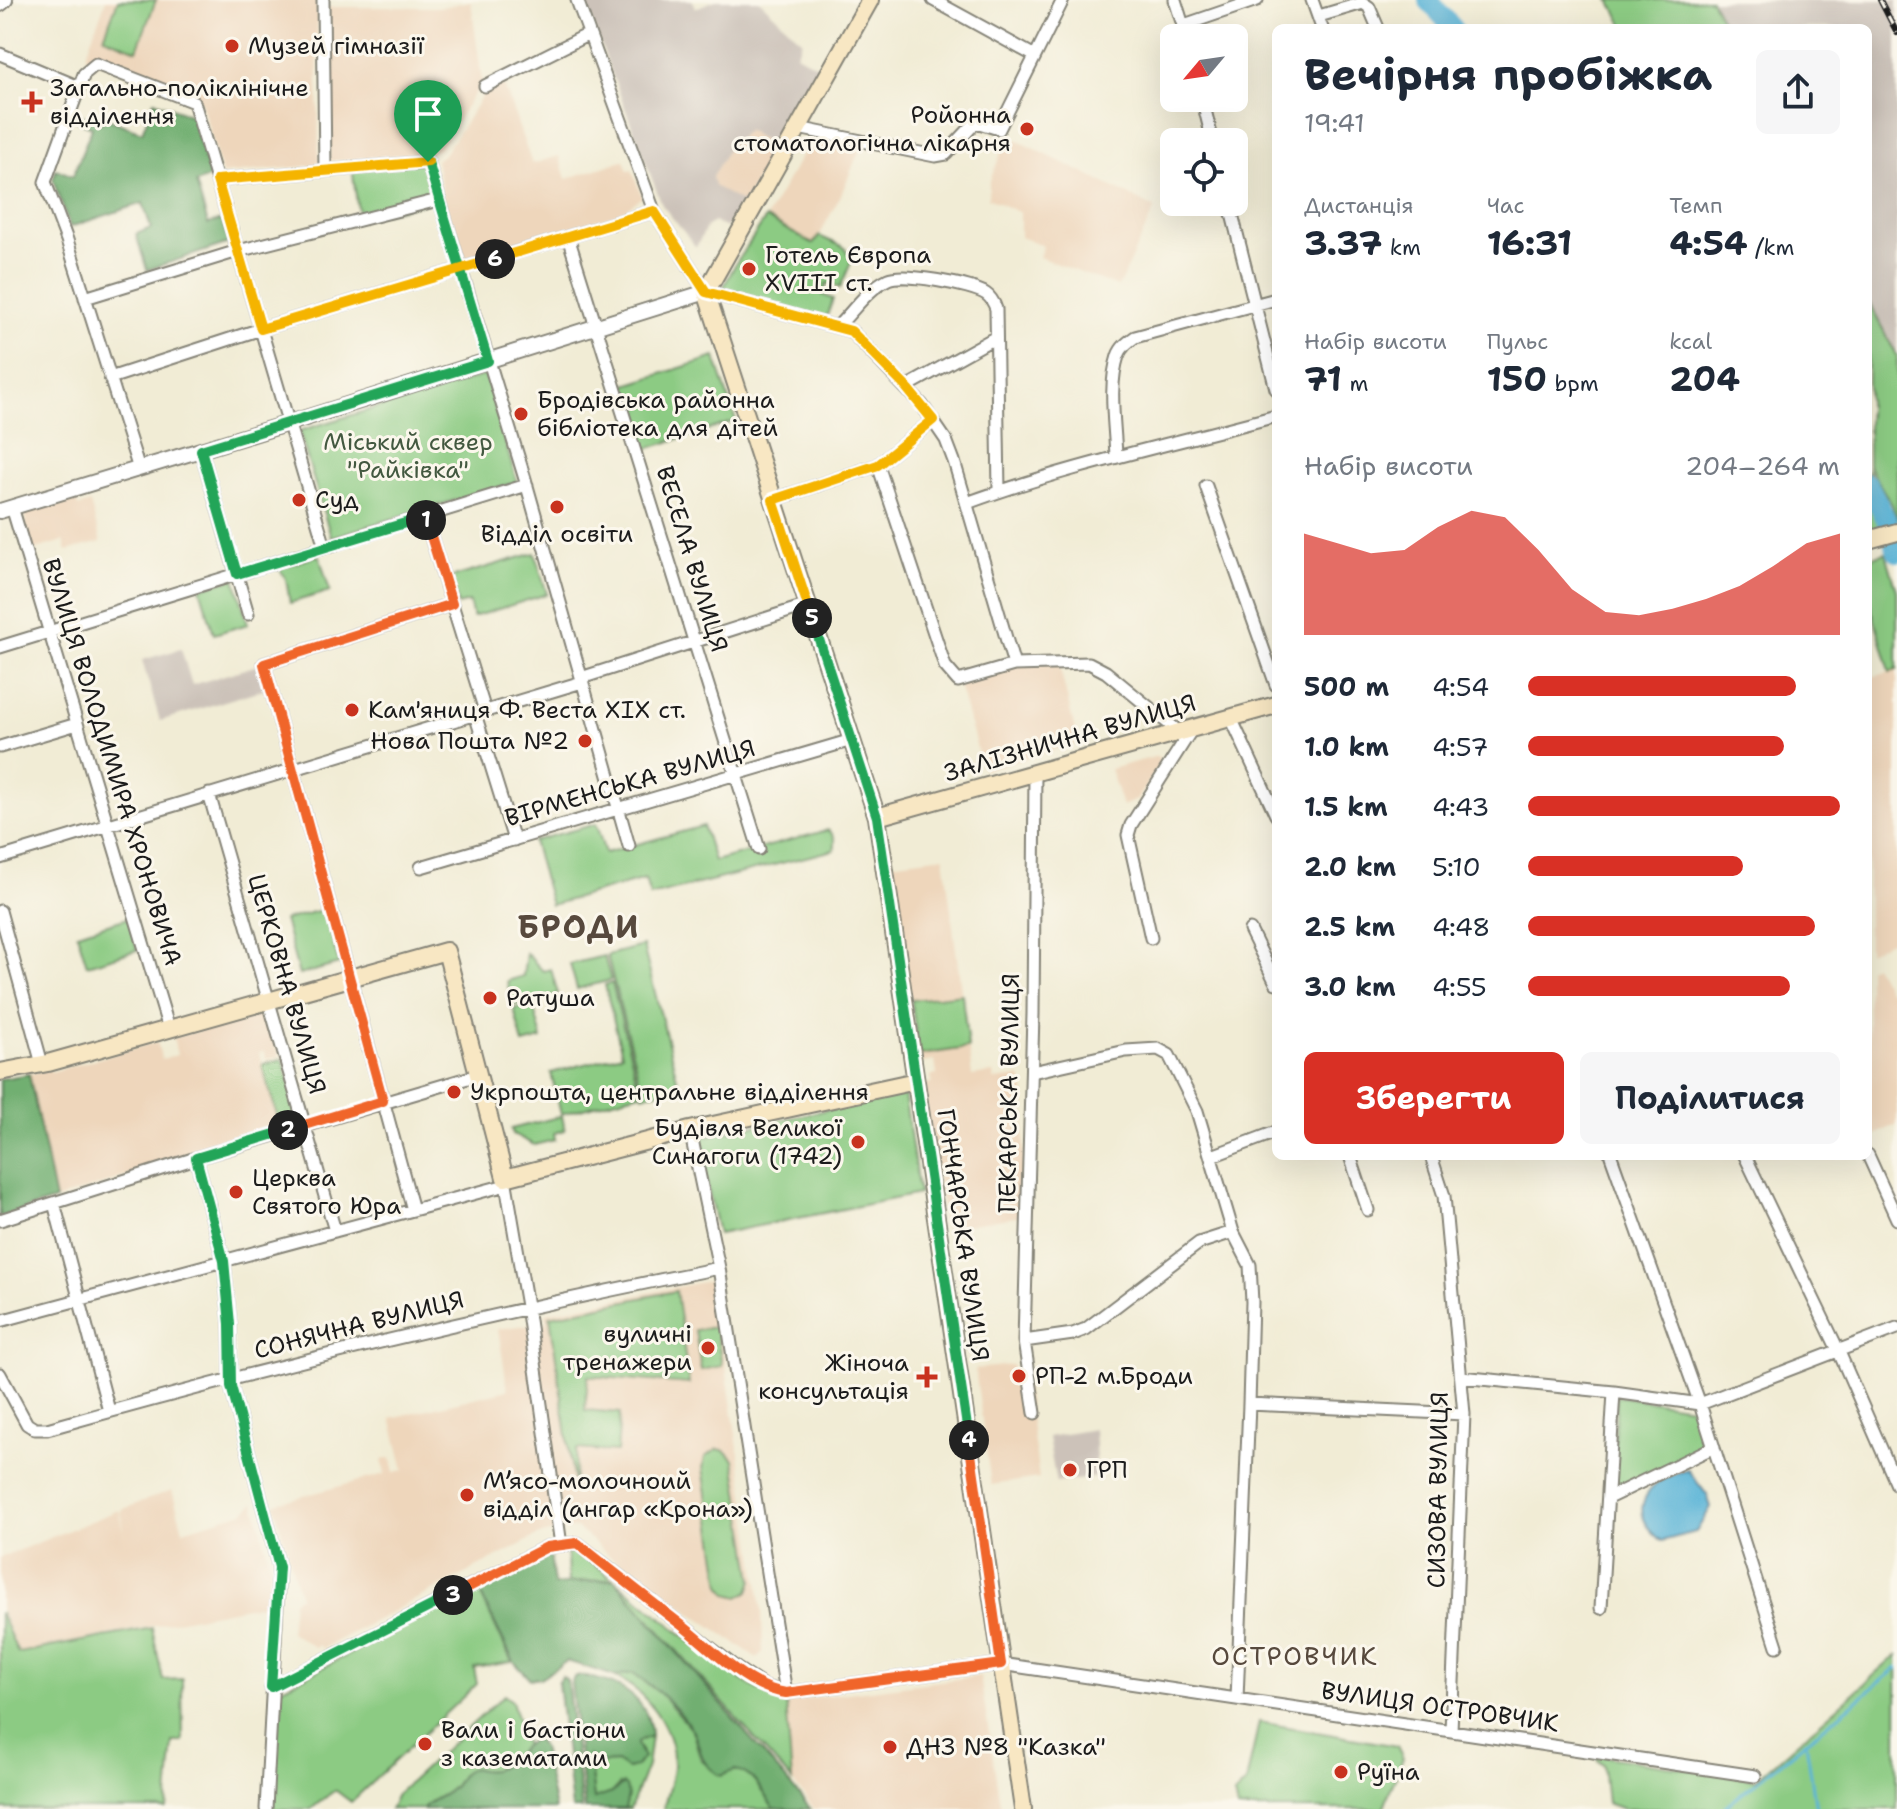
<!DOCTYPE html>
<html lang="uk">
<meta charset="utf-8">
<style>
:root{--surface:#fff;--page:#f6f6f7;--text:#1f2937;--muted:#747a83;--accent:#d93025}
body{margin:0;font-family:"Shantell Sans",sans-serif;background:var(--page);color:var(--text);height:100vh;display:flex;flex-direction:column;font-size:30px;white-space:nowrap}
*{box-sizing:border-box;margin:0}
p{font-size:26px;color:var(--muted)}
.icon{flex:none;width:44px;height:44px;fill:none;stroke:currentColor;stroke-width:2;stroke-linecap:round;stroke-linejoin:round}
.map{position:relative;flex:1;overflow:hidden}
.panel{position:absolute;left:1272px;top:24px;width:600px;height:1136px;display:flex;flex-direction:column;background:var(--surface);border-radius:12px;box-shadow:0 8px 32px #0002}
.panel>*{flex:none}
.needle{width:52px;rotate:241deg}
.controls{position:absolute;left:1160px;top:24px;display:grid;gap:16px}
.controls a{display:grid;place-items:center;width:88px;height:88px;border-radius:12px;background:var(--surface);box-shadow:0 8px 32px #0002;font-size:40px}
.pin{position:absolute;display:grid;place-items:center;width:68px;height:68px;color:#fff;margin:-82px -34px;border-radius:50% 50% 50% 0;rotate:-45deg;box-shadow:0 0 8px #0007}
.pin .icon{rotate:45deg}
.km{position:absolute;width:40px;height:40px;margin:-20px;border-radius:50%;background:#222;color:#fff;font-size:22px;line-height:40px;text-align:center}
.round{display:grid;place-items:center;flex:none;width:84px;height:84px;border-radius:12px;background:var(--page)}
.headline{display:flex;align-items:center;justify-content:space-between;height:136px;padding:0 32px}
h1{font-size:44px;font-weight:700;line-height:60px}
.metrics{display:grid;grid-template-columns:repeat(3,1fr);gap:12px;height:136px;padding:8px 32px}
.metrics div{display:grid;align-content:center}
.metrics b{font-size:34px;font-weight:700}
.metrics small{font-size:22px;font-weight:400}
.metrics p{font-size:22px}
.chart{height:224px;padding:16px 32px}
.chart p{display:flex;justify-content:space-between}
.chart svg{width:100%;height:144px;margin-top:8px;fill:var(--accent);opacity:.7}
.primary-button{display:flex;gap:16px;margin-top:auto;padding:16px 32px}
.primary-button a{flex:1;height:92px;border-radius:12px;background:var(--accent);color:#fff;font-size:32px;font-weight:700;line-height:92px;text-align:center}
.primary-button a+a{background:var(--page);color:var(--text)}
ul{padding:0 32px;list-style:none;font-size:26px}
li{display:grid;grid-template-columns:128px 96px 1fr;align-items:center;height:60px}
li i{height:20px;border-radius:10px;background:var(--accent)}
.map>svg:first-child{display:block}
.built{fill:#eed6bb}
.industrial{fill:#ccc2b9}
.green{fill:#8ccb83;stroke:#547450;stroke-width:2}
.forest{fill:#71af71;stroke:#466646;stroke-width:2}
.water{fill:#5ab4d7;stroke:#3b687a;stroke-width:2}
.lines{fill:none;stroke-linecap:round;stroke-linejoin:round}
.stream{stroke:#5ab4d7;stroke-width:3}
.river{stroke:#5ab4d7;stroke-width:20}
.minor-casing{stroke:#868478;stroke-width:15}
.tertiary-casing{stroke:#868478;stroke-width:18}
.secondary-casing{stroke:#868478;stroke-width:20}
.minor{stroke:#fff;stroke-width:11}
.tertiary{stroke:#fff;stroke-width:14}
.secondary{stroke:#f8e7c3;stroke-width:16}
.rail-casing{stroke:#1c1c1c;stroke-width:6}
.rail{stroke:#fbf7ec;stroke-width:3;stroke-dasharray:9;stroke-linecap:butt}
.split-1-casing{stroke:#fff;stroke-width:16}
.split-2-casing{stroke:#fff;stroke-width:16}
.split-3-casing{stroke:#fff;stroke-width:16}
.split-4-casing{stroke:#fff;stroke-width:16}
.split-5-casing{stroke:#fff;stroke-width:16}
.split-6-casing{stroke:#fff;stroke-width:16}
.split-7-casing{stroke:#fff;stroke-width:16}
.split-1{stroke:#22a559;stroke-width:10}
.split-2{stroke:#f0652b;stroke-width:10}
.split-3{stroke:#22a559;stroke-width:10}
.split-4{stroke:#f0652b;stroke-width:10}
.split-5{stroke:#22a559;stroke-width:10}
.split-6{stroke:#f5b400;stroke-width:10}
.split-7{stroke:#f5b400;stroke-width:10}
.poi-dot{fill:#c8321e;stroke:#fbf7ec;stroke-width:3}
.labels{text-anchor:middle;stroke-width:6;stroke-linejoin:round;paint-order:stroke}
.poi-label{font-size:24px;fill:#1c1c1c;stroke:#fbf7ec;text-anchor:start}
.park-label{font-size:24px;fill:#435940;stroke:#fbf7ec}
.street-label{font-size:24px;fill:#1c1c1c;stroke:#fbf7ec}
.neighbourhood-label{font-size:26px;letter-spacing:2px;fill:#57493d;stroke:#fbf7ec}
.district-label{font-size:32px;font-weight:bold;letter-spacing:2px;fill:#57493d;stroke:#fbf7ec}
</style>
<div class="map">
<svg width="1897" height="1809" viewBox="0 0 1897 1809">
<rect width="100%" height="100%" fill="#fbf7ec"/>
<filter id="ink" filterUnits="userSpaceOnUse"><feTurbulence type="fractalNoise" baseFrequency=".0125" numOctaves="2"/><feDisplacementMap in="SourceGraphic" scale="16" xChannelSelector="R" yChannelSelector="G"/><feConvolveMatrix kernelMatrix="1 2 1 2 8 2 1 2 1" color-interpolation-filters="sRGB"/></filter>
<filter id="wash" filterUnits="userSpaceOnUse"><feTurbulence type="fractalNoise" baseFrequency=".006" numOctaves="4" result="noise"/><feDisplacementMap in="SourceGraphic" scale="32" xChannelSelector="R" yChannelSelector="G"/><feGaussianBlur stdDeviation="1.8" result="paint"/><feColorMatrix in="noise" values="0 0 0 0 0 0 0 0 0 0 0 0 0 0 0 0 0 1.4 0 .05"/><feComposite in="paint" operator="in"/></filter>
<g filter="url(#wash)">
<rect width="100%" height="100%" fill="#f1ecd5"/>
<path class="built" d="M106,0H317L319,165L222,174L202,105L198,99L85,56Z
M471,1L482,82L439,149L428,153L330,161L328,7H442Z
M503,82L532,164L559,156L566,179L624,160L628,171L632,170L642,197L620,213L463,262L443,197L436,160L445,153L487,89Z
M747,130L775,147L743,203L714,187L712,177L729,147Z
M815,132L863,142L840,197L814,245L766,218Z
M1008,136L1155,208L1118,287L1039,257L1043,246L1020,237V213L988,198L989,183Z
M76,499L78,507L90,503L101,542L67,551L64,541L33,550L25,524L27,520L23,517L28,508L33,511L36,506L51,501L53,506Z
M1059,664L1078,743L983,770L958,681L1014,665Z
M1897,670V938L1868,952V678Z
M1158,756L1160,764L1137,800L1122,806L1110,769Z
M944,856L972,1076L993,1073L994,1080L1021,1077L1025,1091L1022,1216L945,1228L923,1084L932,1083L931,1076L937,1075L935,1061L920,1063L890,863Z
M1874,965L1889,992L1897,988V1124L1871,1137L1868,1131V968Z
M267,1012L280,1056L267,1060L264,1051L259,1053L280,1125L55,1200L29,1074L50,1069L51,1072L157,1042L162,1059L177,1055L173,1038Z
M713,1280L762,1609L763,1652L757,1658L611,1557L577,1528L539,1535L321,1649L319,1645L314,1647L290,1632L293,1601L300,1596L274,1504L385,1474L382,1460L391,1458L394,1472L404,1470L391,1418L508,1390L498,1329L547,1322L546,1313Z
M1012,1365L1015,1389L1026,1388L1039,1478L991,1485L975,1369Z
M172,1490L183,1530L244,1512L254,1503L271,1567L267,1603L19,1652L0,1608V1558L119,1510L125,1537L121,1510Z
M980,1676L1001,1809H815L792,1781L786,1701Z"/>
<path class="industrial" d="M591,0H692L696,8L716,0H759L802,41L796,54L821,68L775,147L747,130L729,147L712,177L714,186L743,203L726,228L714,222L707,226L696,247L662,205L585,3Z
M1711,0H1897V356L1868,301V28H1726Z
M181,649L192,685L261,664L267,688L160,721L142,660Z
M1094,1429L1097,1477L1056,1483L1048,1437Z"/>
<path class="green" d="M118,0H156L137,50L104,37Z
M1610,0H1711L1726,28H1625Z
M428,162L438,200L359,219L352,167Z
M766,218L813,244L819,236L844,247L852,260L840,288L827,283L823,295L833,299L825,321L722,290L736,263Z
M1868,301L1897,356V522L1892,505L1868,465Z
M715,357L736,421L643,450L623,386Z
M485,375L517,482L331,537L299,431Z
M1868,470L1889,507L1896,528L1868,535Z
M535,553L547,594L473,617L469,602L458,605L450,578Z
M1886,553L1897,591V670L1890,672L1868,596V558Z
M319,555L330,591L290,603L286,579L279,568Z
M235,578L248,624L214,634L200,588Z
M596,824L605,853L703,826L714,861L828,830C836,836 836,841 834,850L650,896L645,879L551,905L533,841Z
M325,909L339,964L299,975L284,920Z
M128,918L137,950L87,965L77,933Z
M643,946L679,1086L643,1095L607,955Z
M526,953L543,971L551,969L558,994L513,1005L507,981L523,976Z
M604,956L611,980L577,989L570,964Z
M612,983L640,1093L561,1114L551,1073L622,1054L605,985Z
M962,994L968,1048L919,1055L911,1000Z
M533,1004L542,1039L523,1044L514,1009Z
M283,1059L300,1119L280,1125L262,1065Z
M904,1093L919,1194L718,1234L697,1138Z
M562,1116L565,1130L554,1133L555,1140L534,1145L513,1134L511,1129Z
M676,1291L689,1384L588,1376L585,1410L620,1413L617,1452L577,1449L574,1485L550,1316Z
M716,1327L722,1366L701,1370L695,1330Z
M1617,1396L1698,1408L1710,1445L1611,1493Z
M718,1449L726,1451L734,1460L753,1580L749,1591L739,1597L728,1594L721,1585L703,1468L705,1457Z
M577,1550C611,1577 645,1604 678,1631C712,1658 744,1689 786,1701L792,1781L614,1579L568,1583L567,1551Z
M478,1589L512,1662L474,1668L477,1684L351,1802L335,1790L311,1809H270L276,1691Z
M0,1612L18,1653L152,1628L163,1680L182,1679L183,1742H173L167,1809H0Z
M1897,1655V1809H1624L1607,1803L1603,1766L1594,1755L1756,1779Z
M633,1673L662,1695L692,1730L701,1760L730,1772L740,1770C756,1779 763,1794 774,1809H663C667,1795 672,1780 673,1766C675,1729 646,1691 614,1676Z
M504,1695L512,1701L525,1744C512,1762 497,1776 473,1768C455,1776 462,1780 450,1790C440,1798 430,1800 422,1809H390L397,1794Z
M1259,1722L1397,1746L1403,1758L1383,1809H1237L1234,1795L1246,1783Z
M651,1736L647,1766L630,1809H625L619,1785L612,1793L594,1800L589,1755L602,1763L617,1762L629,1769C639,1766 640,1762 642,1752L637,1745L638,1741Z"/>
<path class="forest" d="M154,101L192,116L210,177L196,183L208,224L222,220L229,243L147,270L136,234L151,228L143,203L70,227L53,180L56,169L73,176L92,127L75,120L78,114L102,123L105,118L142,132Z
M29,1074L55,1200L0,1217V1079Z
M550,1553L554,1585L614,1579L811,1809H774C763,1794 755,1773 735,1770L721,1776C696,1762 704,1751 692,1730C679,1708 654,1687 633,1673L614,1676L567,1661L540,1678L530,1679L514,1662L478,1589Z
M562,1676L567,1680L582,1809H572L558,1683Z
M575,1676C610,1678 650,1694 651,1736L638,1741L637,1745L643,1757L635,1767L627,1769L617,1762L602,1763L589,1756L594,1799L612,1793L623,1784L626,1786L628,1795L625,1809H585L571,1683Z
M533,1739L538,1741L542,1747L555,1809H422C430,1800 441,1798 450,1790C462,1781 456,1772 473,1768C504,1779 512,1753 533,1739Z"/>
<path class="water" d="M1688,1470L1707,1495L1711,1507L1696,1532L1662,1541C1622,1511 1649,1478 1688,1470Z"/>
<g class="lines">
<path class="stream" d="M1806,1742L1816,1809
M1723,1809L1897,1668"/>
<path class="river" d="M1428,0L1453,28
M1868,484L1886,519L1897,552"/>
</g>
</g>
<g filter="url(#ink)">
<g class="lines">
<g class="minor-casing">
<path id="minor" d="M323,0L325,170
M577,0L654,211L706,292L851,331L922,405L946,440L954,461L1014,665L1089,663L1106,672L1179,732
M933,0L1035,56
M1175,0L1187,38
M1312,0L1322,28
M1319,16L1363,3L1369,7L1378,28
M1184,25L1257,0
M0,54L79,87
M485,86L589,34
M1202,98L1213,142
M798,128L935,156L946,154L976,122L999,129L1063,0
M217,180L428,162L525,479L629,846
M1229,202L1276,389
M568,237L759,849
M85,298L238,251L438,200
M838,326C853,311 869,288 888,279C903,272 972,285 986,294C992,298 994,303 996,309L999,491
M110,378L261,329L654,211
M906,387L996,337
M201,450L248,614
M1116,457C1115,425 1108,387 1118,356C1121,347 1128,342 1135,337L1276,299
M878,465L933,420
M139,469L67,240L45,182L84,74L96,64L194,102L325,547
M1206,486L1276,685
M773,500L878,465L945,666L958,681L1014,665
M967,503C1067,466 1173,444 1276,416
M12,507L169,1029
M425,517L485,711
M0,647L527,485
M581,678L808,605
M475,714L514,840
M1231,718L1276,815
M0,747L77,724
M1035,773L1033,1014L1024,1341L1035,1413
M209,794L335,1231
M0,858L582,682
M421,867L852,740
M0,911L42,1064
M1250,930L1276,983
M1151,938L1128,835L1131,825L1192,729
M1032,1072L1126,1051L1158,1049L1169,1055L1197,1111L1233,1232L1250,1265L1252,1302L1249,1404L1237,1699
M690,1130L719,1268L786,1693
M1868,1155L1897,1219
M1212,1156L1276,1132
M1350,1156L1368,1210
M1431,1156L1444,1196L1464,1414L1451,1731
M1611,1156L1700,1404L1777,1646
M1745,1156L1839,1352L1897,1485
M196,1158L224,1261L230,1324L231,1386L279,1567L266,1809
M505,1178L527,1306L561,1545L577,1543L736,1668L765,1687L786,1693L1001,1664L1755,1776
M54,1203L109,1411
M413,1210L264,664L452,604
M0,1220L196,1158L478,1075
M0,1321L506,1185
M1024,1341L1073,1334L1086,1329L1199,1243L1233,1232
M0,1374L27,1424L35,1429H47C269,1366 493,1313 719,1268
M1461,1377L1614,1392L1700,1404L1897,1328
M1249,1404L1464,1414
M1608,1498L1714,1447
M1601,1608L1614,1392
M271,1687L547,1547L561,1545"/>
</g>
<g class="tertiary-casing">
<path id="tertiary" d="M0,4L5,0
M0,511L296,421L706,292"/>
</g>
<g class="secondary-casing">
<path id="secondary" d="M870,0L706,292L877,817L1023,1809
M1868,540L1897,532
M877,817L1276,705
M0,1072L48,1063L446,951L505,1178L690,1130L916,1081"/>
</g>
<use href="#minor" class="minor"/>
<use href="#tertiary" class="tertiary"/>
<use href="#secondary" class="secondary"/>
<g class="rail-casing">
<path id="rail" d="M1880,0L1897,33"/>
</g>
<use href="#rail" class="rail"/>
</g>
</g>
<g class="lines" filter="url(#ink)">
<g class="split-1-casing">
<path id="split-1" d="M426,520L425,517L237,574L201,450L488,361L428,162"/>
</g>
<g class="split-2-casing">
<path id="split-2" d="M288,1130L383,1101L264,664L452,604L426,520"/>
</g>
<g class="split-3-casing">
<path id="split-3" d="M288,1130L196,1158L224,1261L230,1324L231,1386L279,1567L271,1687L453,1595"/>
</g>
<g class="split-4-casing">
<path id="split-4" d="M453,1595L547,1547L577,1543C612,1571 648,1599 684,1627C713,1650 748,1688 786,1693L1001,1664L969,1440"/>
</g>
<g class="split-5-casing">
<path id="split-5" d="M812,618L877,817L969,1440"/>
</g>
<g class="split-6-casing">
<path id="split-6" d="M495,259L654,211L706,292L851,331L906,387L933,420L878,465L773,500L812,618"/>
</g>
<g class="split-7-casing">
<path id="split-7" d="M428,162L217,180L261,329L495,259"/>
</g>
<use href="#split-1" class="split-1"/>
<use href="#split-2" class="split-2"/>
<use href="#split-3" class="split-3"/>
<use href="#split-4" class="split-4"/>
<use href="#split-5" class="split-5"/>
<use href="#split-6" class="split-6"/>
<use href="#split-7" class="split-7"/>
</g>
<g class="poi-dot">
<circle cx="232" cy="46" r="8"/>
<path d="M28 90h8v8h8v8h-8v8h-8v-8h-8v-8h8z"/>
<circle cx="1027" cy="129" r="8"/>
<circle cx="749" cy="269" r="8"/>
<circle cx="521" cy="414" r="8"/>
<circle cx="299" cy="500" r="8"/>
<circle cx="557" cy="507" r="8"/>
<circle cx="352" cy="710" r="8"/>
<circle cx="585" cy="741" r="8"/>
<circle cx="490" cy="998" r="8"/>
<circle cx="454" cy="1092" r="8"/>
<circle cx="858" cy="1142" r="8"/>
<circle cx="236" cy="1192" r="8"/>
<circle cx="708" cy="1348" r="8"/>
<circle cx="1019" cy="1376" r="8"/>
<path d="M923 1365h8v8h8v8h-8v8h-8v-8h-8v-8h8z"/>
<circle cx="1070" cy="1470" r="8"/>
<circle cx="467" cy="1495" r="8"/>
<circle cx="425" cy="1744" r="8"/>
<circle cx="890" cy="1747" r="8"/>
<circle cx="1341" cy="1772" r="8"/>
</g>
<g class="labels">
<g class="poi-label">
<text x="248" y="54">Музей гімназії</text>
<text x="50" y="96">Загально-поліклінічне<tspan x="50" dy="28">відділення</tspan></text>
<text x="1011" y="123" text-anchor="end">Ройонна<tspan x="1011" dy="28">стоматологічна лікарня</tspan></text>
<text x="765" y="263">Готель Європа<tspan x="765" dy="28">XVIII ст.</tspan></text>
<text x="537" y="408">Бродівська районна<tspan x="537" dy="28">бібліотека для дітей</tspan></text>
<text x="315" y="508">Cуд</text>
<text x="557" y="542" text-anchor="middle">Відділ освіти</text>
<text x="368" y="718">Кам'яниця Ф. Веста XIX ст.</text>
<text x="569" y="749" text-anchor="end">Нова Пошта №2</text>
<text x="506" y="1006">Ратуша</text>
<text x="470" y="1100">Укрпошта, центральне відділення</text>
<text x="842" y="1136" text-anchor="end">Будівля Великої<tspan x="842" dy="28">Синагоги (1742)</tspan></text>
<text x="252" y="1186">Церква<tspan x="252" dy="28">Святого Юра</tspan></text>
<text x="692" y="1342" text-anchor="end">вуличні<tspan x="692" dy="28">тренажери</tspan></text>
<text x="909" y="1371" text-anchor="end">Жіноча<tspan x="909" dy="28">консультація</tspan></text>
<text x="1035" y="1384">РП-2 м.Броди</text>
<text x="1086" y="1478">ГРП</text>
<text x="483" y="1489">М’ясо-молочноий<tspan x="483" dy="28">відділ (ангар «Крона»)</tspan></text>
<text x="441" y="1738">Вали і бастіони<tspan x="441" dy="28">з казематами</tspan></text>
<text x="906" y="1755">ДНЗ №8 "Казка"</text>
<text x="1357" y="1780">Руїна</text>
</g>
<g class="park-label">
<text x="408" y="450">Міський сквер<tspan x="408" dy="28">"Райківка"</tspan></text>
</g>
<g class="street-label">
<text transform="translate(692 559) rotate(73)" y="8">ВЕСЕЛА ВУЛИЦЯ</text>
<text transform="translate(1070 738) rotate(-16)" y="8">ЗАЛІЗНИЧНА ВУЛИЦЯ</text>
<text transform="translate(112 762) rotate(73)" y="8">ВУЛИЦЯ ВОЛОДИМИРА ХРОНОВИЧА</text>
<text transform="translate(630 783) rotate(-16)" y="8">ВІРМЕНСЬКА ВУЛИЦЯ</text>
<text transform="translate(287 984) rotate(74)" y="8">ЦЕРКОВНА ВУЛИЦЯ</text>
<text transform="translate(1009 1093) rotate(-89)" y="8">ПЕКАРСЬКА ВУЛИЦЯ</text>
<text transform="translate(963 1235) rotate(82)" y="8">ГОНЧАРСЬКА ВУЛИЦЯ</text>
<text transform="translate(359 1325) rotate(-14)" y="8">СОНЯЧНА ВУЛИЦЯ</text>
<text transform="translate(1438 1490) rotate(-89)" y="8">СИЗОВА ВУЛИЦЯ</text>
<text transform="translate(1440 1707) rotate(8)" y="8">ВУЛИЦЯ ОСТРОВЧИК</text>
</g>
<g class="neighbourhood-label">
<text x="1295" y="1665">ОСТРОВЧИК</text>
</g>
<g class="district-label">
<text x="579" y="938">БРОДИ</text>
</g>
</g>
</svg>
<div class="controls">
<a><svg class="needle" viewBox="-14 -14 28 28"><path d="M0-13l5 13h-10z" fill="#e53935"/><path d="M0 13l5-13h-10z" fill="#747a83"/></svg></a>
<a><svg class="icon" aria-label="locate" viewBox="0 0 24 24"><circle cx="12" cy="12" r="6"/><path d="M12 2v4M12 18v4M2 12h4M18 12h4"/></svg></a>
</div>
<div class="pin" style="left:428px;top:162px;background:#1e9e55"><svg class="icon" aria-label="arrive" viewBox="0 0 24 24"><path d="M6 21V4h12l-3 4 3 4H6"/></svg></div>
<b class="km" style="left:426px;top:520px">1</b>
<b class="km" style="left:288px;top:1130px">2</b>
<b class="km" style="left:453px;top:1595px">3</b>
<b class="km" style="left:969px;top:1440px">4</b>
<b class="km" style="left:812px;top:618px">5</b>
<b class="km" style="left:495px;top:259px">6</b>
<section class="panel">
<div class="headline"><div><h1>Вечірня пробіжка</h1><p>19:41</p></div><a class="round"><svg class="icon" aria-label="share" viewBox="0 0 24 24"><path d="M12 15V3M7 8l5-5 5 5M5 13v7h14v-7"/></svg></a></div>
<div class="metrics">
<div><p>Дистанція</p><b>3.37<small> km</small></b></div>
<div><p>Час</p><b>16:31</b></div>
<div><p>Темп</p><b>4:54<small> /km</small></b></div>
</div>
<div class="metrics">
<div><p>Набір висоти</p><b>71<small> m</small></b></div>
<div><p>Пульс</p><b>150<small> bpm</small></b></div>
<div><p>kcal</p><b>204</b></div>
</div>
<div class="chart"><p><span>Набір висоти</span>204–264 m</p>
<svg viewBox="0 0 160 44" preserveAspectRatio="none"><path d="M0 44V13L10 16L20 19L30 18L40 11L50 6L60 8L70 18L80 30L90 37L100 38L110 36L120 33L130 29L140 23L150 16L160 13V44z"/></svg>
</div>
<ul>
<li><b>500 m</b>4:54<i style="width:86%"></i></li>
<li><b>1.0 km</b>4:57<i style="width:82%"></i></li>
<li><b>1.5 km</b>4:43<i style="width:100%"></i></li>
<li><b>2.0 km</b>5:10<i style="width:69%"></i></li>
<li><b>2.5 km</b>4:48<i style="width:92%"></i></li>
<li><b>3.0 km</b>4:55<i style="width:84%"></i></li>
</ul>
<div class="primary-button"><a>Зберегти</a><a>Поділитися</a></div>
</section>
</div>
